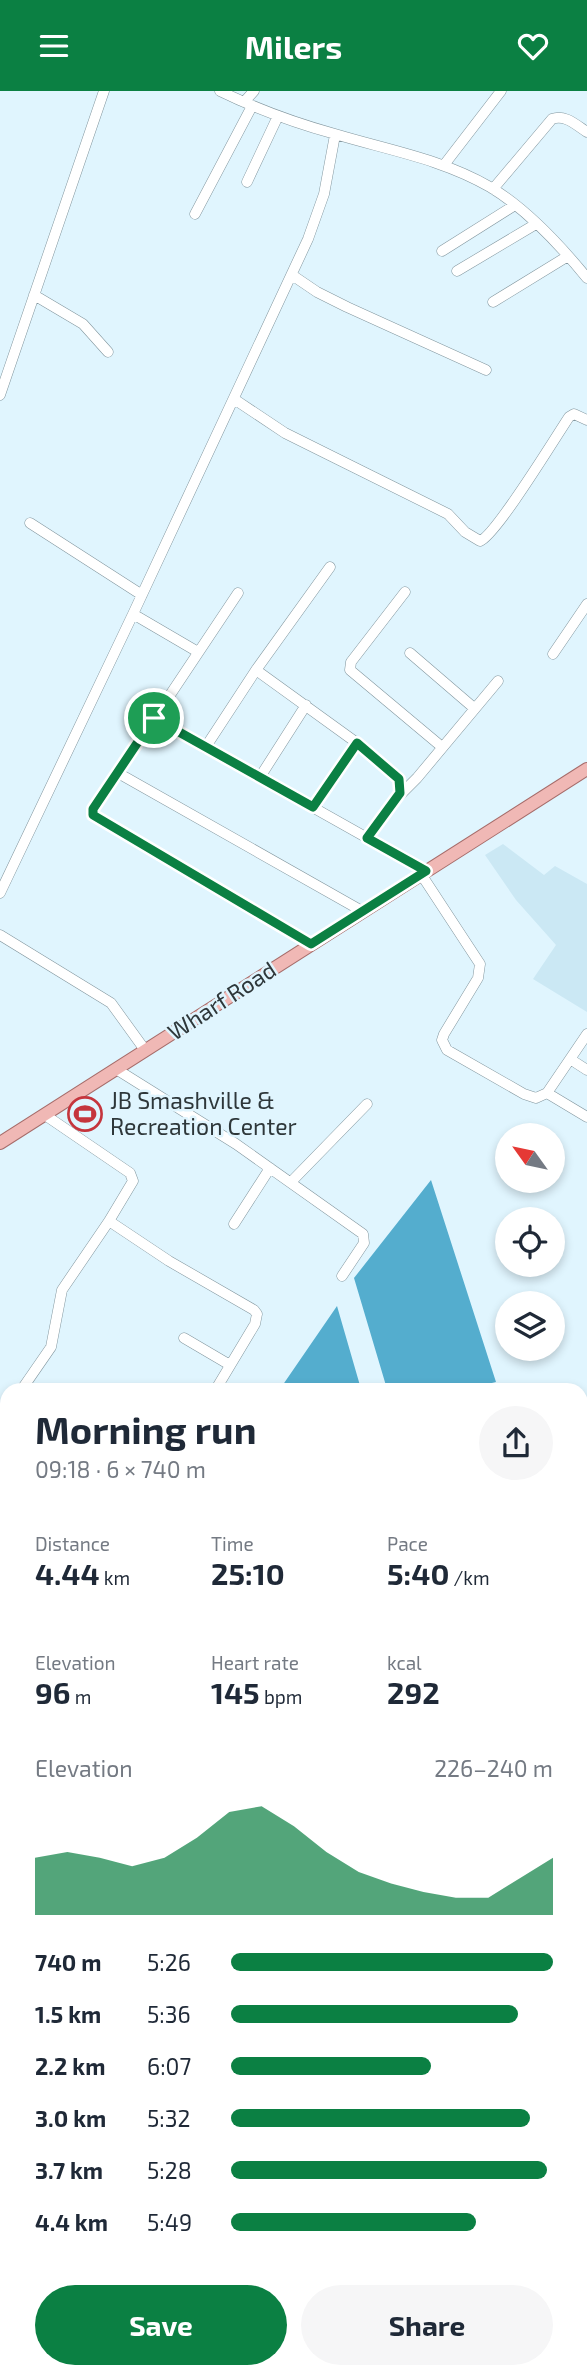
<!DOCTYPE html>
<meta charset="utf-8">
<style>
:root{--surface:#fff;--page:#f6f6f7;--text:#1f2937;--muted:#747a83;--accent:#0b8043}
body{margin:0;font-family:"Exo 2",sans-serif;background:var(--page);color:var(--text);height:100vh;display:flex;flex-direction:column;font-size:26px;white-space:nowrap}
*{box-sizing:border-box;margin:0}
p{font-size:23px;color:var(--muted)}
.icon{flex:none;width:38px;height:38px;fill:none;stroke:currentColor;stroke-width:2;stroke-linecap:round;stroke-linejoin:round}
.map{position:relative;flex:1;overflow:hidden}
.details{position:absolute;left:0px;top:1292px;width:588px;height:996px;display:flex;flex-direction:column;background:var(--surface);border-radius:21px 21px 0 0;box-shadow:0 4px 10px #0003}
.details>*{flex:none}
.needle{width:46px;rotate:303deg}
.controls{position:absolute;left:495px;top:1032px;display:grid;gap:14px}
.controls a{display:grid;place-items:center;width:70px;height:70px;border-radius:50%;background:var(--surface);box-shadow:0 4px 10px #0003;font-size:35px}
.pin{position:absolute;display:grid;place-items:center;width:60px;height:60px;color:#fff;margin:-30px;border:4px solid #fff;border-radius:50%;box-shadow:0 2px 7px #0007}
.round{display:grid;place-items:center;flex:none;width:74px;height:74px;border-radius:37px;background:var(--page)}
.summary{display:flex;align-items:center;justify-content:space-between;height:119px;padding:0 35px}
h1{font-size:38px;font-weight:700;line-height:52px}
.figures{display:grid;grid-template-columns:repeat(3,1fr);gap:10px;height:119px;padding:7px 35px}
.figures div{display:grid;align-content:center}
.figures b{font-size:30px;font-weight:700}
.figures small{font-size:19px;font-weight:400}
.figures p{font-size:19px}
.chart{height:196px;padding:14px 35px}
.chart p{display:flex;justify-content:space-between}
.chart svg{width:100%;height:126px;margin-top:7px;fill:var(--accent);opacity:.7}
.cta{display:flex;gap:14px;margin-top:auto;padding:14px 35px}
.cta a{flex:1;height:80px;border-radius:42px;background:var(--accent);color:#fff;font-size:28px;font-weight:700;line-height:80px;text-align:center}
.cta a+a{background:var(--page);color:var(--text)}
ul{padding:0 35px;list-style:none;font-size:23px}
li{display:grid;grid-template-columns:112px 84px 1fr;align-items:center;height:52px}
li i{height:18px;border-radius:9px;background:var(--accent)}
header{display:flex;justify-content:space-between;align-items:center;height:91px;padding:0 35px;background:var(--accent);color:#fff;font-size:32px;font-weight:700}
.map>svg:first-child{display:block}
.built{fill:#cbe8f4}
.water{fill:#54adce}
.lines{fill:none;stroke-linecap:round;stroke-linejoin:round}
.river{stroke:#54adce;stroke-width:16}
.minor-casing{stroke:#82969e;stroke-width:11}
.major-casing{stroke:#a66c6a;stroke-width:14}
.minor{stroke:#fff;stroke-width:10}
.major{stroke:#f0b8b5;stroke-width:12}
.route-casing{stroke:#fff;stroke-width:14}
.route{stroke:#0b8043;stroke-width:9}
.labels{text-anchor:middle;stroke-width:5;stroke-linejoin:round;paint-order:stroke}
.street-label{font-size:23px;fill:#2e373a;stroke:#e0f5fe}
.poi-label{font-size:23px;fill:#2e373a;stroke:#e0f5fe;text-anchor:start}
</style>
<header><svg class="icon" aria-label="menu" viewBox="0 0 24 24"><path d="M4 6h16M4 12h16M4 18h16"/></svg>Milers<svg class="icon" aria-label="heart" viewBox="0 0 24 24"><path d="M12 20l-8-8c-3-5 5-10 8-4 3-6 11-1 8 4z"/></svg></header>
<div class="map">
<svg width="587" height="2287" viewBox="0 0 587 2287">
<rect width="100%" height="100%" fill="#e0f5fe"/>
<path class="built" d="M503,753L544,784L555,775L587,793V921L533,888L556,854L516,809L485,764Z"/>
<path class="water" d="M431,1089L496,1291L467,1298H387L354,1187Z
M337,1215L361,1298H280Z
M581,1316L587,1317V1433L581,1432Z
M7,1441V1530L0,1526V1446Z
M581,1482L587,1487V1720L581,1722Z
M0,1542L7,1547V1677L0,1671Z
M0,1679L7,1682V1835L0,1838Z
M587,1753V1868L581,1869V1755Z"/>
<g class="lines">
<path class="river" d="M0,1426L7,1421
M581,1456L587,1458"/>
<g class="minor-casing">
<path id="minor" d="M220,0C257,18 295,32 335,43C388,59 442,68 490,96C527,118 560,154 587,187
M244,11L254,0
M444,74L501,0
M247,91L278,25
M493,98L552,28C565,23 576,34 587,41
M195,123L252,15
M442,160L515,114
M457,180L536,133
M292,184L317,201L347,216L486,279
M34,204L83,233L108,261
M493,211L568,165
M0,304L104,0
M234,308L285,342L448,423L465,441L480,450C496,444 555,347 569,326L574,323L587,329
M30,432L142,504
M405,501L351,571L350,579L442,656
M133,523L198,561
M410,562L474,617
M553,563L587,513
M256,579L357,652L397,685L400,690V702
M154,627L426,780
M205,657L256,579L330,476
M118,682L238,502
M260,686L306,614
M313,716L357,652
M367,747L393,711L417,687L498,590
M421,783L480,873L478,887L444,943L442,949L447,959L524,1003L536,1007L547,1002L587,943
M0,802L133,523L308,148L324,103L335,44
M0,844L111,912L145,959
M311,853L93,724V718L118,682L362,820
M570,968L587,979
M116,978L236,1053L363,1143L364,1152L342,1185
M547,1002L587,1026
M291,1091L367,1013
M109,1130L169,1170L254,1219L257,1223L255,1233L216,1298
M234,1133L270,1077
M184,1247L230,1274
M22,1298L51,1256L62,1199L109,1130L133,1090L130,1082L45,1024
M0,1885L7,1881
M581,2010H587
M0,2265L7,2260
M67,2280L71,2287
M143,2280L147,2287
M0,2286V2287"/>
</g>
<g class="major-casing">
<path id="major" d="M0,1052L587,678"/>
</g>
<use href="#minor" class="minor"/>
<use href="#major" class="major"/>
</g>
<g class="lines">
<g class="route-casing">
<path id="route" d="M154,627L313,716L357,652L399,688L400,702L367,747L426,780L311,853L93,724V718Z"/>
</g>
<use href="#route" class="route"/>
</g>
<defs>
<g id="stadium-ring" transform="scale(1.75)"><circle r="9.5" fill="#e0f5fe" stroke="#c5353d" stroke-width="1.5"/><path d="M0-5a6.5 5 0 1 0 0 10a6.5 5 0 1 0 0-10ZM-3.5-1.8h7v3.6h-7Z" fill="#c5353d"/></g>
</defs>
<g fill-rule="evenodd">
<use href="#stadium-ring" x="85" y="1023"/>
</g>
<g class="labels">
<g class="street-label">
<text transform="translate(222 910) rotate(-33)" y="8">Wharf Road</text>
</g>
<g class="poi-label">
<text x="110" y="1018">JB Smashville &amp;<tspan x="110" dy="26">Recreation Center</tspan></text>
</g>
</g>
</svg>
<div class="controls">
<a><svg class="needle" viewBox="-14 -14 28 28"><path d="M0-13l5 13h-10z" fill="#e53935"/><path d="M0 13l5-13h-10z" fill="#747a83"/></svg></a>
<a><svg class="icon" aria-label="locate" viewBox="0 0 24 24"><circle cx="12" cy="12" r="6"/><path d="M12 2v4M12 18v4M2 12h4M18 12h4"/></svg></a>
<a><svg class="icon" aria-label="layers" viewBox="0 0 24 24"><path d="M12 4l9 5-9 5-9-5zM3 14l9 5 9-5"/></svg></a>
</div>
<div class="pin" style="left:154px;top:627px;background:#1e9e55"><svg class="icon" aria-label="arrive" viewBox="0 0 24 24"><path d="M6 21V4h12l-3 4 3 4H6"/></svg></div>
<section class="details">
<div class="summary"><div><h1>Morning run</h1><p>09:18 · 6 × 740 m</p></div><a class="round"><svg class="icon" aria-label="share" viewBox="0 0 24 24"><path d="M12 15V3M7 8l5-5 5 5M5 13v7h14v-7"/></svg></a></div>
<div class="figures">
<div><p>Distance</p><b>4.44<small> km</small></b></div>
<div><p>Time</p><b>25:10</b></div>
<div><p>Pace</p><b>5:40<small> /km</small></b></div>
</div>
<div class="figures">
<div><p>Elevation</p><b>96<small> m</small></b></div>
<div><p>Heart rate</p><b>145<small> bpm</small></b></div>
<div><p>kcal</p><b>292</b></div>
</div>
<div class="chart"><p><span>Elevation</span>226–240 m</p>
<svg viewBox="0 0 160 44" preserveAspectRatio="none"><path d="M0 44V24L10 22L20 24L30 27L40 24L50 17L60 8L70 6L80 13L90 22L100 29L110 33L120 36L130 38L140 38L150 31L160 24V44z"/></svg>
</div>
<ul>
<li><b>740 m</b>5:26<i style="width:100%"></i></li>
<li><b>1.5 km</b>5:36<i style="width:89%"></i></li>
<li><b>2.2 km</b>6:07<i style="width:62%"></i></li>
<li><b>3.0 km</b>5:32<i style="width:93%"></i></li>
<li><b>3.7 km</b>5:28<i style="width:98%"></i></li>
<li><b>4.4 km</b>5:49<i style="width:76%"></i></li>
</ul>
<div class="cta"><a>Save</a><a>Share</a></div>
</section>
</div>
